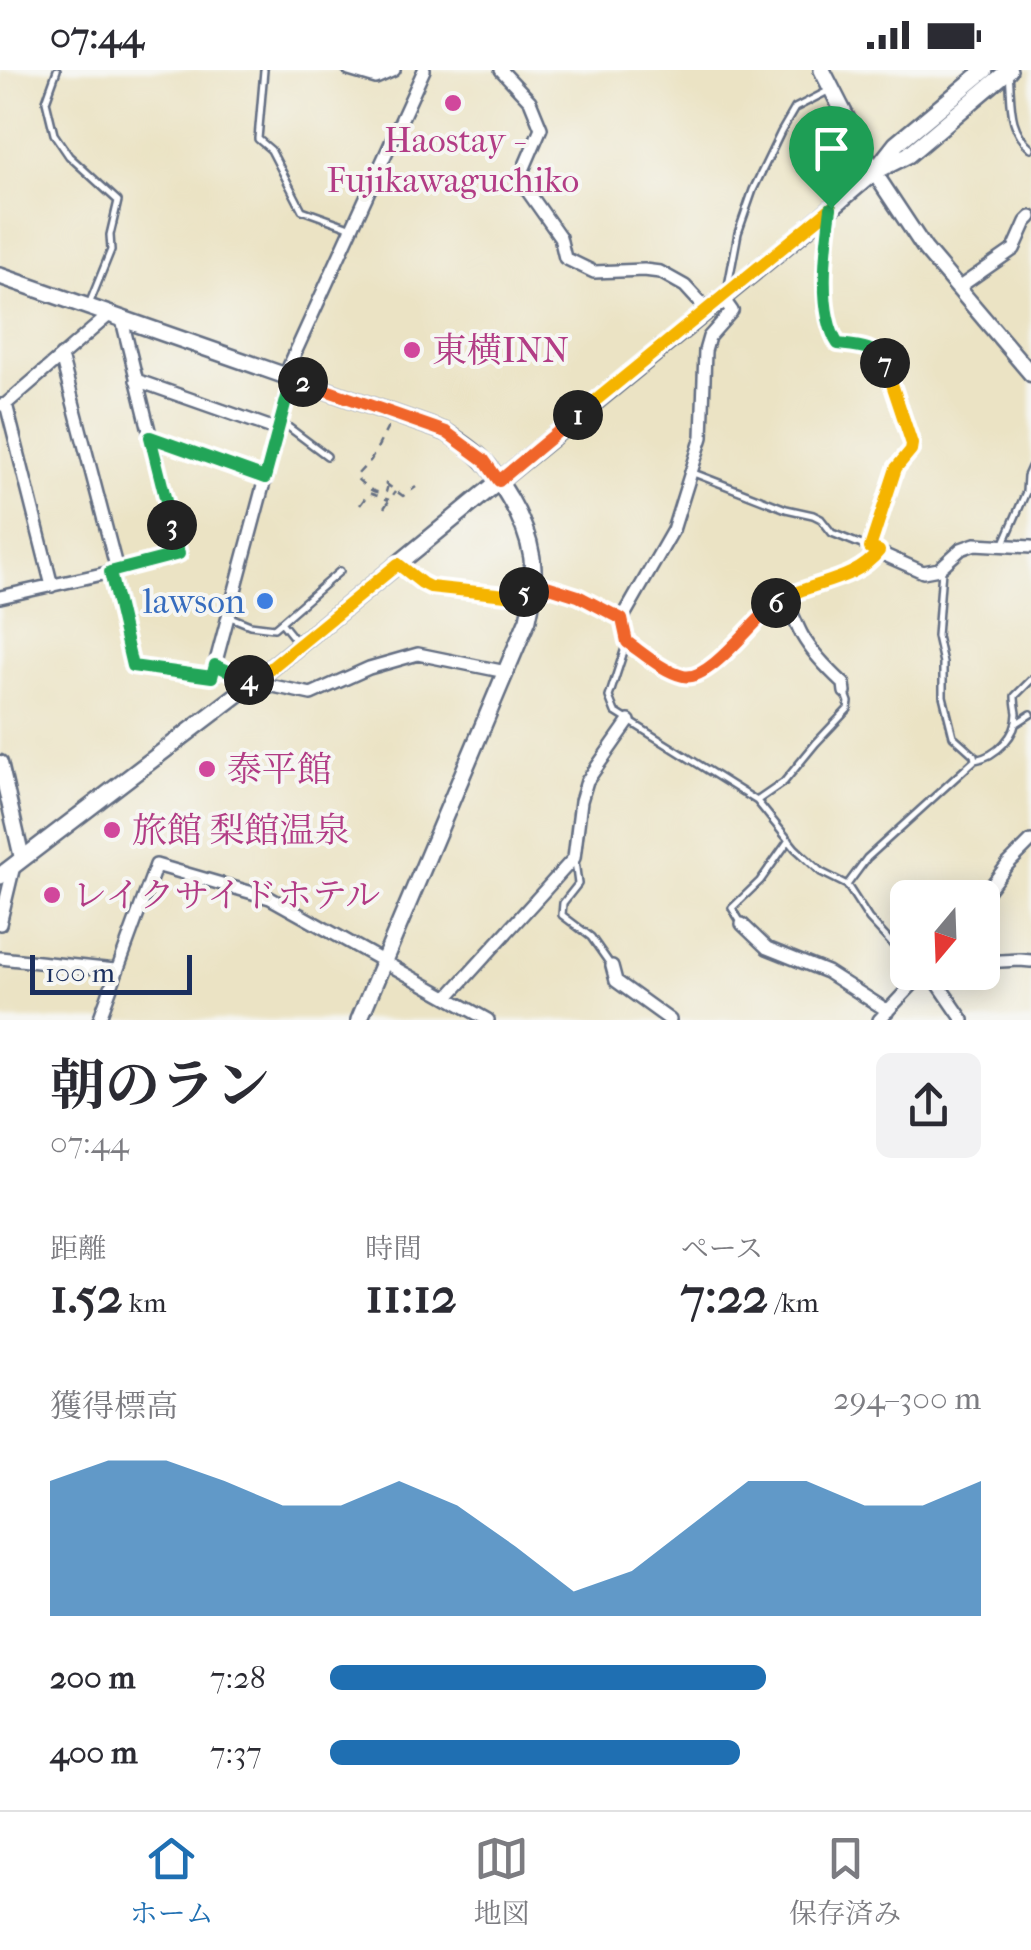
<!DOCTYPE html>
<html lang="ja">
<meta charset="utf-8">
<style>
:root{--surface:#fff;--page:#f2f2f3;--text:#2b2b33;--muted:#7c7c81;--line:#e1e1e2;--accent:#1f6fb2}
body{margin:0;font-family:"IM FELL French Canon","Noto Serif JP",serif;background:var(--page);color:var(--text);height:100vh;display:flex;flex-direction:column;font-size:38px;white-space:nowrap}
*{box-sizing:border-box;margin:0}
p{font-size:32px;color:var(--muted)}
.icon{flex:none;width:55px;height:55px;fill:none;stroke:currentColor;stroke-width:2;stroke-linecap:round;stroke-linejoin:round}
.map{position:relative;height:950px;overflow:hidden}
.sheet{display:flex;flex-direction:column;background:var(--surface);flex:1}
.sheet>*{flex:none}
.needle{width:65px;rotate:199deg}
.fabs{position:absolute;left:890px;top:810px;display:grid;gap:20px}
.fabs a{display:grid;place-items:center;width:110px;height:110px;border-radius:15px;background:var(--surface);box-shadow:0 5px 25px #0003;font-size:50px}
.scale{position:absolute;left:30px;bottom:25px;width:162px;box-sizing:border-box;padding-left:10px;border:5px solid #1b2f5e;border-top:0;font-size:28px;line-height:35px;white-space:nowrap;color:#1b2f5e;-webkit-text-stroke:8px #f6f6f2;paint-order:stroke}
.pin{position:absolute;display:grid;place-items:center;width:85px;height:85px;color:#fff;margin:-102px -42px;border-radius:50% 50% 50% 0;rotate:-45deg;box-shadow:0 0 10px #0007}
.pin .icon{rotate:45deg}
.km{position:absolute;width:50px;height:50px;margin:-25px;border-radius:50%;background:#222;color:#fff;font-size:28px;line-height:50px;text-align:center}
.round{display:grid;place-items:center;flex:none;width:105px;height:105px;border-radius:15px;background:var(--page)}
.headline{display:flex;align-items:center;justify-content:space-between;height:170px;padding:0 50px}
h1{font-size:55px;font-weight:700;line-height:75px}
.metrics{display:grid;grid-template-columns:repeat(3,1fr);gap:15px;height:170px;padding:10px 50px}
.metrics div{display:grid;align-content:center}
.metrics b{font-size:50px;font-weight:700}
.metrics small{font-size:28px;font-weight:400}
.metrics p{font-size:28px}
.chart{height:280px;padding:20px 50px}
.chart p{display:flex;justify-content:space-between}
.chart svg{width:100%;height:180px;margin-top:10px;fill:var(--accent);opacity:.7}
ul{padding:0 50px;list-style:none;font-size:32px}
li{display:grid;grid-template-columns:160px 120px 1fr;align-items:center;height:75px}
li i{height:25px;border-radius:12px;background:var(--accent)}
.status{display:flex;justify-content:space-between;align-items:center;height:70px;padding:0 50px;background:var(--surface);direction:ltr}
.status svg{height:28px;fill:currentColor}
.dock{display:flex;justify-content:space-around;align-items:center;height:140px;border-top:2px solid var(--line);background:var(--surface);font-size:28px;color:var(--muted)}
.dock a{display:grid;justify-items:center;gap:5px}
.dock .current{color:var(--accent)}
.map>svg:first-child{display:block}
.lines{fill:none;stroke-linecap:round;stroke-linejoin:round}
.service-casing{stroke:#646e82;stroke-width:10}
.minor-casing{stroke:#646e82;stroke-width:16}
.tertiary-casing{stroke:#646e82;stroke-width:19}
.secondary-casing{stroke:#646e82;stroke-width:20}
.path{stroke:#646e82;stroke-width:2.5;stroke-dasharray:8 8;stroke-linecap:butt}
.service{stroke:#fff;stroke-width:5}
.minor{stroke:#fff;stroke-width:11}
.tertiary{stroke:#fff;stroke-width:14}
.secondary{stroke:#fff;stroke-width:15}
.split-1-casing{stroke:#fff;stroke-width:20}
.split-2-casing{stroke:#fff;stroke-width:20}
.split-3-casing{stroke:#fff;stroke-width:20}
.split-4-casing{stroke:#fff;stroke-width:20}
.split-5-casing{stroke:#fff;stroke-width:20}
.split-6-casing{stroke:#fff;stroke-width:20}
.split-7-casing{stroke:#fff;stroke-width:20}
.split-8-casing{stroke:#fff;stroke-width:20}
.split-1{stroke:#f5b400;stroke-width:12}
.split-2{stroke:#f0652b;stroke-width:12}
.split-3{stroke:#22a559;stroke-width:12}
.split-4{stroke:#22a559;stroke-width:12}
.split-5{stroke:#f5b400;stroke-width:12}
.split-6{stroke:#f0652b;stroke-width:12}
.split-7{stroke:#f5b400;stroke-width:12}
.split-8{stroke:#22a559;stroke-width:12}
.hotel-dot{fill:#d1479c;stroke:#f6f6f2;stroke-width:4}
.shop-dot{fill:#3f7fe0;stroke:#f6f6f2;stroke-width:4}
.labels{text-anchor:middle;stroke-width:8;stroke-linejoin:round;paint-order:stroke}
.hotel-label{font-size:35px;fill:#b23c85;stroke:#f6f6f2;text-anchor:start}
.shop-label{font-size:35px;fill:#366cbe;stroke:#f6f6f2;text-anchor:end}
</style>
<div class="status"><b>07:44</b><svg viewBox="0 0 49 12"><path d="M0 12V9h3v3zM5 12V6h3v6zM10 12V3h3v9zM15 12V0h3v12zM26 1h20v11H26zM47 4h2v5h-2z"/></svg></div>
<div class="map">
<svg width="1031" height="950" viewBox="0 0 1031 950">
<rect width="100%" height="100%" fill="#f6f6f2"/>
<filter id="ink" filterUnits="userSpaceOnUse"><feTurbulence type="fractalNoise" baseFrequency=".01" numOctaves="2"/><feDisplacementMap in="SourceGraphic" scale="20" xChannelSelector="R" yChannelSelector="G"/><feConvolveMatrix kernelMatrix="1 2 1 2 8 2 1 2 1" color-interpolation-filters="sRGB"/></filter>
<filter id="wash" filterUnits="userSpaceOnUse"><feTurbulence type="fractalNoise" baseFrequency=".0048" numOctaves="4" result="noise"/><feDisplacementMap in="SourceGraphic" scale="40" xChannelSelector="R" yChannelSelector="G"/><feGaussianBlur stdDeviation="2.25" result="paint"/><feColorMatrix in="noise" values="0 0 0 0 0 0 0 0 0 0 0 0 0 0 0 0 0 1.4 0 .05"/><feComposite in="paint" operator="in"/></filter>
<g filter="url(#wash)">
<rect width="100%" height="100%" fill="#ebe3c4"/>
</g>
<g filter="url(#ink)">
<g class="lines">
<g class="service-casing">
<path id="service" d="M57,0L46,31L54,64L69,86L118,131L110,165L111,180L90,232
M264,0L258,69L271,80L302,140L352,158
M1009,3C1012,31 1007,58 1031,78
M728,216L738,163L753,120L781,62L795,38L828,21
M283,353L327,386
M691,402L786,439L813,445L821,449L832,463L869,478L896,398L911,379L912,374L889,300L881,286L858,276L838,273C818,245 825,180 830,146
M1004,473L1026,422L1027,406L1031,397
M400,495L422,513L430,517L506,525L531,521
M942,500L937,566L943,593V626L953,666L974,685L975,690
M228,546L250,555L274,558L281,552
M623,552L627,572C642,583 669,606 687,607C710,609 750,552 769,538C802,514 852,516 878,483
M297,572L281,552L340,501
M627,572L609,627L615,642L757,731L795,778L821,802L847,815
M1017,653L1031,644
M758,730L784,712L816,673L848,639L849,632L846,624
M575,791L578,814L563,833L562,845L591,867L610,894
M742,854L732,838L760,811L789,770
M908,891L869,849L847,815L867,788L975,690C997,686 1017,665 1017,643C1016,637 1015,632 1015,626L1031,610"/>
</g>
<g class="minor-casing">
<path id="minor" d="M349,0L376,8L394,0
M501,0L530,31L541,58L523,100L524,116L560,167L565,188L594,202L644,200L660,202L685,216L707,240
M958,218L1014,179L1026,152L1031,147
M61,286L117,500
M285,305L424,0
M292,308L215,595L254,612L311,624L369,598L418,584L506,602
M136,310L278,360
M6,334L52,516
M1,335L6,334L109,245
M150,367L265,408
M869,478L923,502L939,499L961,479L975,474L1031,477
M111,502L179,483L122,250
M534,512L578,526L622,549L673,460L702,367L705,281L709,267L732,241L722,227
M0,527L111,502L132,596L213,607L215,595
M783,528C792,540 795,552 802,565C812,583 829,600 844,614L845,622
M982,828L1007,795L1031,771
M0,854L14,796
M742,854L767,878L827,902L888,941
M0,888L115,900
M982,892L1020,890L1031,891
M612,896L616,911L670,950
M930,902L963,950
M448,927L574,788L581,731L587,711L629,651
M99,950L156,795L270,828L488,950
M879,950L924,902"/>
</g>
<g class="tertiary-casing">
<path id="tertiary" d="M874,102L925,179L1031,304
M0,693L22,788"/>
</g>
<g class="secondary-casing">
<path id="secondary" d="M822,0L874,102
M878,100L908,85L1009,0
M0,206L446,362C458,370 473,379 483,390C494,401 502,416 510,429C533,469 539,503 528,549L359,950
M0,806L254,612L796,168L874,102L896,74L985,0"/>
</g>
<path class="path" d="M388,357L371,390L355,407C364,415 373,425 386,422L388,415
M385,413L403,426L416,417
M360,435L369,423L389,430
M384,438L395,422"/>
<use href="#service" class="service"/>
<use href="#minor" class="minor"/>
<use href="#tertiary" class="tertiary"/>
<use href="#secondary" class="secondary"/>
</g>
</g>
<g class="lines" filter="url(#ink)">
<g class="split-1-casing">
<path id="split-1" d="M578,345L831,138"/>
</g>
<g class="split-2-casing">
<path id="split-2" d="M303,312L446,362L484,390L499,411L578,345"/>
</g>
<g class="split-3-casing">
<path id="split-3" d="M172,455L150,367L265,408L292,308L303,312"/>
</g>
<g class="split-4-casing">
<path id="split-4" d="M172,455L179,484L110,502L132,596L212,607L215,595L249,610"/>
</g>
<g class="split-5-casing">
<path id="split-5" d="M249,610L254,612L398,494L422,513L430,517L506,525L524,522"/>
</g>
<g class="split-6-casing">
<path id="split-6" d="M524,522L534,521V512L578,526L622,549L627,572C644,584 663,601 683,606C709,613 754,549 776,533"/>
</g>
<g class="split-7-casing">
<path id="split-7" d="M776,533C808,511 853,514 879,481L870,478L896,398L911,380L912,374L885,293"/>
</g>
<g class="split-8-casing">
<path id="split-8" d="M831,138C826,175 817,242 838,274C854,276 877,276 885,293"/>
</g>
<use href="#split-1" class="split-1"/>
<use href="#split-2" class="split-2"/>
<use href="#split-3" class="split-3"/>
<use href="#split-4" class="split-4"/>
<use href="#split-5" class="split-5"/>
<use href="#split-6" class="split-6"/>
<use href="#split-7" class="split-7"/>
<use href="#split-8" class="split-8"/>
</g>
<g class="hotel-dot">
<circle cx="453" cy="33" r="10"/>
<circle cx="412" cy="280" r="10"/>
<circle cx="207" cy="699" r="10"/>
<circle cx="112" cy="760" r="10"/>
<circle cx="52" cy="825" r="10"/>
</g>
<circle class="shop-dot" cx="265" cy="531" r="10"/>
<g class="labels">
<g class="hotel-label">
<text x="453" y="82" text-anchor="middle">Haostay -<tspan x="453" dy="40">Fujikawaguchiko</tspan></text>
<text x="432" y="292">東横INN</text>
<text x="227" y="711">泰平館</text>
<text x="132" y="772">旅館 梨館温泉</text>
<text x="72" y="837">レイクサイドホテル</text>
</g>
<g class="shop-label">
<text x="245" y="543">lawson</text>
</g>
</g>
</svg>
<div class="fabs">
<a><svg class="needle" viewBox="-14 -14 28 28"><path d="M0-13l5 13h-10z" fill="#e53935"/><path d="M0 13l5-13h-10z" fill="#7c7c81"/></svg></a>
</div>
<div class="scale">100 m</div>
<div class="pin" style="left:831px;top:138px;background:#1e9e55"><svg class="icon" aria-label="arrive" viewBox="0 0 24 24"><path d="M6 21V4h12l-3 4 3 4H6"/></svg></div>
<b class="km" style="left:578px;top:345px">1</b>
<b class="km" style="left:303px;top:312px">2</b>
<b class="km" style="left:172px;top:455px">3</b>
<b class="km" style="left:249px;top:610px">4</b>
<b class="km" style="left:524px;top:522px">5</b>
<b class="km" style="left:776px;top:533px">6</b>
<b class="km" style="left:885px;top:293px">7</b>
</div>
<section class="sheet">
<div class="headline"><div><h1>朝のラン</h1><p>07:44</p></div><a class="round"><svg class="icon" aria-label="share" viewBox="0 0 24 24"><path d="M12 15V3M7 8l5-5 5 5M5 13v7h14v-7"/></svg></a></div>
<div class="metrics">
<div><p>距離</p><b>1.52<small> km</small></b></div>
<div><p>時間</p><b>11:12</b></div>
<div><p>ペース</p><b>7:22<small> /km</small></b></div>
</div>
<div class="chart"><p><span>獲得標高</span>294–300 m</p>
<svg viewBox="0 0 160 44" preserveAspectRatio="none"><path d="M0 44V11L10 6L20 6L30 11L40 17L50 17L60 11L70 17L80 27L90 38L100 33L110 22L120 11L130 11L140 17L150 17L160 11V44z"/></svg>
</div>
<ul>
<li><b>200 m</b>7:28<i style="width:67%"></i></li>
<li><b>400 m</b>7:37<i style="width:63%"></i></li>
</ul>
</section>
<nav class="dock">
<a class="current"><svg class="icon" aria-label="home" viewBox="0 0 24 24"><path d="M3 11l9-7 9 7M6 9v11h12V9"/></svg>ホーム</a>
<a><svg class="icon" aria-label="map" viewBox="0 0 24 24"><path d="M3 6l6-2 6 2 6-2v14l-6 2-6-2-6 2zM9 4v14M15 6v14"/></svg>地図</a>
<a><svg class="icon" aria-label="saved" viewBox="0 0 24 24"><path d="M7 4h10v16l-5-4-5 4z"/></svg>保存済み</a>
</nav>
